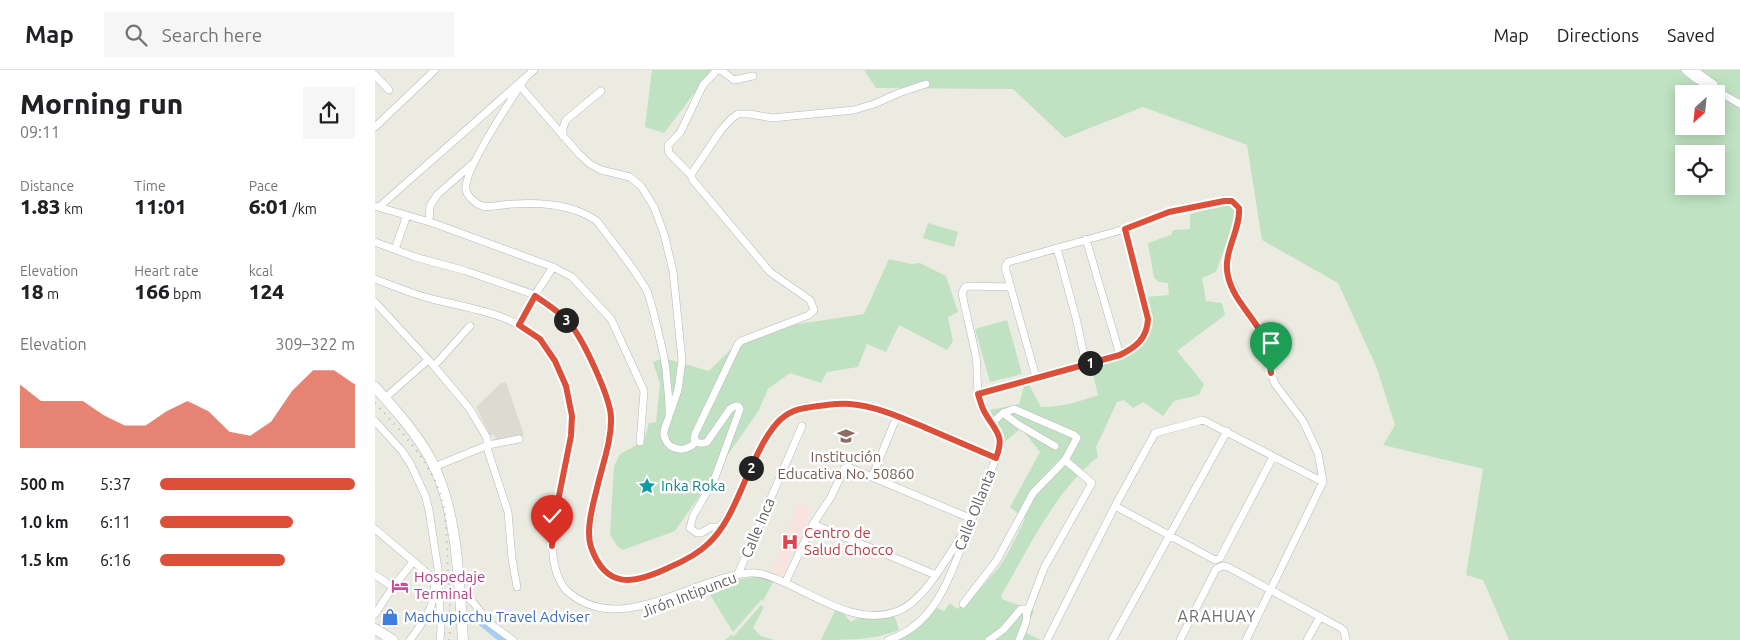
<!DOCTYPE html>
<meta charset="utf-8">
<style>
:root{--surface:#fff;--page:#f6f6f6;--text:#202124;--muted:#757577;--line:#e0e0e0;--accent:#dc5039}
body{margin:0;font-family:Ubuntu,sans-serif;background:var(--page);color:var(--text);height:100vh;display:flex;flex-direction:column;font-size:19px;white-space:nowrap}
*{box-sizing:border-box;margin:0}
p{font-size:16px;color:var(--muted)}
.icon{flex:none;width:28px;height:28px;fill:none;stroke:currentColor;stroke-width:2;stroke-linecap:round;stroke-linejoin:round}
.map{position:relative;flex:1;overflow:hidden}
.sheet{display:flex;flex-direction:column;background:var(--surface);width:375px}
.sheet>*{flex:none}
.needle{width:32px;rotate:207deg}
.buttons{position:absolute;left:1300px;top:15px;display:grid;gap:10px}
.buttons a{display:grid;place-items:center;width:50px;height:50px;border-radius:0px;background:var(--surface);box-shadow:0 2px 12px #0003;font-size:25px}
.pin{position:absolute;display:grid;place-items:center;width:42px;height:42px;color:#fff;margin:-51px -21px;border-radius:50% 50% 50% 0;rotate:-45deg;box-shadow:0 0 5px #0007}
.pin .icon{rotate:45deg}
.km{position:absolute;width:25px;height:25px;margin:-12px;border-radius:50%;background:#222;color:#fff;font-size:14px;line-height:25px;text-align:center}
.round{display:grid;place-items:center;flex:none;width:52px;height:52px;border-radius:0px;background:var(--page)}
.overview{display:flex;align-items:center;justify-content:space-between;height:85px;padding:0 20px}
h1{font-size:28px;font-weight:800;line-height:38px}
.figures{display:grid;grid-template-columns:repeat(3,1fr);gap:8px;height:85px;padding:5px 20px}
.figures div{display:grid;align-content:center}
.figures b{font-size:21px;font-weight:800}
.figures small{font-size:14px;font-weight:400}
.figures p{font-size:14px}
.chart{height:140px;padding:10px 20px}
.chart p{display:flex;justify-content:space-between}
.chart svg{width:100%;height:90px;margin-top:5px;fill:var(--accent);opacity:.7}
ul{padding:0 20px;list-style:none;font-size:16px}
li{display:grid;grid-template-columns:80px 60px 1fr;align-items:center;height:38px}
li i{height:12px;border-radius:6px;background:var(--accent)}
header{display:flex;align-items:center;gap:30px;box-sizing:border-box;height:70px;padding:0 25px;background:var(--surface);border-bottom:1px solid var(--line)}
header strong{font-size:24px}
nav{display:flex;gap:28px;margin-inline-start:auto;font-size:18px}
.search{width:350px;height:45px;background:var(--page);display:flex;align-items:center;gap:12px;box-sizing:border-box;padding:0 18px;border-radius:0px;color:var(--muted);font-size:19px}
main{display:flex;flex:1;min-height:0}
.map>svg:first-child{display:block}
.education{fill:#dcdad1}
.medical{fill:#f9e3df}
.green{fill:#c0e2c2;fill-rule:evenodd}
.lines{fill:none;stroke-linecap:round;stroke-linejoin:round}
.river{stroke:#a6cff8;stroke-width:11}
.street-casing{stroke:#b5b7bc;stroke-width:8}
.secondary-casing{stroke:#b6b8be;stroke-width:11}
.street{stroke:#fff;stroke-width:7}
.secondary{stroke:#fff;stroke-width:10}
.rail{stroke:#b3b4b4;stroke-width:2;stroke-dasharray:1 6;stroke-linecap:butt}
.route-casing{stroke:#fff;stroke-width:10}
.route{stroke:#dc5039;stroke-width:6}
.labels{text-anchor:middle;stroke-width:5;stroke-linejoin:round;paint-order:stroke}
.education-label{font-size:15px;fill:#785e54;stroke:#fff}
.culture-label{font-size:15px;fill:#0d838f;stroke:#fff;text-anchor:start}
.street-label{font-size:15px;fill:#5b5d62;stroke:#fff}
.health-label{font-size:15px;fill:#be3a42;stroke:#fff;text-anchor:start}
.hotel-label{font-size:15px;fill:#b23c85;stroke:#fff;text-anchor:start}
.shop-label{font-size:15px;fill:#366cbe;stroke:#fff;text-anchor:start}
.neighbourhood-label{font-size:16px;letter-spacing:1px;fill:#6c6f74;stroke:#fff}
</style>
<header>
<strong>Map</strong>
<div class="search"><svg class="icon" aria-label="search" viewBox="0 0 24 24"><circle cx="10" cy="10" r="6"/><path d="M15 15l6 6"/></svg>Search here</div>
<nav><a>Map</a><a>Directions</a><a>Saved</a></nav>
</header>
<main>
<section class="sheet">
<div class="overview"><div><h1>Morning run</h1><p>09:11</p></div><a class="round"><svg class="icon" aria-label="share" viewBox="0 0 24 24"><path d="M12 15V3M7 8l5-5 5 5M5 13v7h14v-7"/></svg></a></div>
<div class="figures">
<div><p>Distance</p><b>1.83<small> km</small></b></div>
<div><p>Time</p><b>11:01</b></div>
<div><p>Pace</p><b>6:01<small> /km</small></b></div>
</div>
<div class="figures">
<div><p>Elevation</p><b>18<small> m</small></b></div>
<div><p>Heart rate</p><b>166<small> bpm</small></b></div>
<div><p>kcal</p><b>124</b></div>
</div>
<div class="chart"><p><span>Elevation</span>309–322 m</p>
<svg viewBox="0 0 160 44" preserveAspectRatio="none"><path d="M0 44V13L10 21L20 21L30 21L40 28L50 33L60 33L70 26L80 21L90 26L100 36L110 38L120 31L130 16L140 6L150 6L160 13V44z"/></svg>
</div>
<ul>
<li><b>500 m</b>5:37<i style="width:100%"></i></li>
<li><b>1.0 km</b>6:11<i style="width:68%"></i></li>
<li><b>1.5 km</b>6:16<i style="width:64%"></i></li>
</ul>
</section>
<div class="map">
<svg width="1365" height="570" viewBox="0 0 1365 570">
<rect width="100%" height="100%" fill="#ecebe2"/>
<path class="education" d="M131,312L149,365L122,372L119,365H115L101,337L125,314Z"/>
<path class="medical" d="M424,433L436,439L434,449L427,460L408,507L396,501Z"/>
<path class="green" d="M277,0H337L289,63L270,57Z
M489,0H1365V570H1134L1108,510L1091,505L1108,399L1008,375L1020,355L1001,296L963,213L887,170L872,75L768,37L690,68L638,19L501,18ZM1309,24H1341V56H1309ZM1309,84H1341V116H1309Z
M850,135L861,138C861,159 847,182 841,202L827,208L831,231L847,233L850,245L802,281L829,314L824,325L799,331L788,346L768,332L758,338L749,330L742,332L721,377L723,387C680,421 653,479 626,526L627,529L659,541L649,562L666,570H520C537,565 547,550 558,536L569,541L575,533L582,539L598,527L625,496L633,483L650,449L635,437L665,382L646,358L631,371L616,346L615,340L644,334L651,309L666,337C687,337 704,332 723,325L716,296L767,269L773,249L771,227L794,225L793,213L784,212L779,208L773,173L796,165L798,160L815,159V144Z
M553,153L583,162L579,177L548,168Z
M514,189L536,194L545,193L571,206L583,242L573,247L578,271L572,280L524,255L511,282L492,274L483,297L452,302L446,313L415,303L393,319L384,340L300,461L248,480L243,477L235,465L239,396L245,384L262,375L268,374L274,353L281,352L285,314L278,292L289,288L334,301L360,275L417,255L489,244Z
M632,250L647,304L615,312L600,259Z
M386,506L398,512L388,531L386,530L358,562L332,520L365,509Z
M386,535L389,537L378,558L386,566L399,570H350L356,565L359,566Z
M460,541L468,543L476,552L486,546L496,548L520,547L524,560C501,570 472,570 446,570Z"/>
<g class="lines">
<path class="river" d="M109,552L131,570"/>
<g class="street-casing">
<path id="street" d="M1310,0L1321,9L1365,34
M1319,0L1339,14
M0,5L14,20
M151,7C139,25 87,102 91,120C92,126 101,134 107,136C116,138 128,134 138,134C166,132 198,134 222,151C238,173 257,195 271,219C276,228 290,289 291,300C292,315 295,332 294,346C293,352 288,359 289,365C292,381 312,384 321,371
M145,16L204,84L215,94L226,100L255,107L266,116L279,137L289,164L298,201L307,290L303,320L295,343
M0,57L60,0
M188,66V58L191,50L226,21
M317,106L294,83L293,75L305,63L328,15L342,0L347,1L359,10L378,6
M0,136L58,153L178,197L197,207L236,249L269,321L265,372
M4,137L159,0
M54,152L55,136L62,125L97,94
M750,159L773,249C772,256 772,262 768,268C756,289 686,301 661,307L630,197L633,192L750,159L795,142L849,131C857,131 864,133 865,142L853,187V206L869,239L887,265L892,275L896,303L900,314L928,351L943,383L948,412L871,570
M711,169L745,285
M0,172L40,187L91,201L160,225L193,251L204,264L230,323L236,346L233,370L220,426L214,468L216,478L225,495L237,507L249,510H265L309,491L334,473L353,446L380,390L396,361L405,350L417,341L427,337L473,333L489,336L522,346L621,388
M682,178L701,248L711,294
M20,179L32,145
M0,209C19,216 37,224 57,229C93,238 134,243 164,268C173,275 179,289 184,299C190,314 197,331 197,348C197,398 158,475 190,519C243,570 315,508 375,503C386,502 396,507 406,511C442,526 482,557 523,541C552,530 579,475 597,449L473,397L469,399L456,427L438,454L410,513
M0,232L59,296L94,338L112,368L113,381L133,442L137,489L142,517
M143,255L160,225L178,197
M59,296L95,256
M603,324L661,307
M10,328L53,290
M628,343L644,355L680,376
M0,351L27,381L35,393L50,425L54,440L63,499L66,559L65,570
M617,353L628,343L639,339L699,365L702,368L690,390L717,413L669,498L652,543
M59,397L113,375L144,369
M497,407L522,346
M740,436L840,490L845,488L898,387
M596,452L626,375C622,357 608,344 604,326C601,314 603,300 601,287C597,266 591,244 587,223L590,217L594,216L636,217
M438,454L561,505
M346,457H336L326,463H322L315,458L318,446L339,410L365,339L363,336H360L355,339L332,372C327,374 322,374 319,369L320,364L363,274L366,271L434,245L439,240L435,230L395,202L317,109V103L346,60L356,49L363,44H375L397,48L479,40L499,34L524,23L551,14
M0,459L58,508L63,517
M363,504L427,356
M0,505L18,517L0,544
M18,517L38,492
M84,520L98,532L113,552L138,570
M588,534L622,490L658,423L690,390
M35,570C48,552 62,535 59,512
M513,570C562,554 575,505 592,462
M614,570L628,560L646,539H650C655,549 647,561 644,570
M672,570L740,436L780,363L828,350L948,412
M737,570L852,361
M805,570L841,499L848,496L853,497L966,558L969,561L971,570
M932,570L945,547"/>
</g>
<g class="secondary-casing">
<path id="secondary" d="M0,317C20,339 42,364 56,390C83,441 84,513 88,570
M0,559L18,570"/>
</g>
<use href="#street" class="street"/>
<use href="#secondary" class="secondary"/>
<path class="rail" d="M0,333C29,365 64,399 70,444C72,463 72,483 73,501C74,524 77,548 74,570"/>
</g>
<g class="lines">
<g class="route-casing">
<path id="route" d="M177,476L180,446L196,366L197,346L191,316L180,291L165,269L144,255L160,226C172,234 185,242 194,253C208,268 235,327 236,347C237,369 228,393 223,414C219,431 210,460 216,477C231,520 259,514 293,498C307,492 323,484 334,473C354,454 363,425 375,400C383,383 392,362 406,349C418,339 428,338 443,336C453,335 464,333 475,334C501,336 527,348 551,358C574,368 598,378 621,388C630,365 621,362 610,343C607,338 605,331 603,324L745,285C761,277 772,269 773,249L750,159L794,142L849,131H857L864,138C866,160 847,183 853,206C858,229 877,245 888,266C894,277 894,291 896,303"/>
</g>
<use href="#route" class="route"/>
</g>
<defs>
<g id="school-bare" transform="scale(1.35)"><path d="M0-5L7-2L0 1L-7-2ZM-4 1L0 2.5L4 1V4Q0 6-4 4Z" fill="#8d6e63" stroke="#fff" stroke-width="2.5" paint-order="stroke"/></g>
<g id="sight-bare" transform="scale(1.35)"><path d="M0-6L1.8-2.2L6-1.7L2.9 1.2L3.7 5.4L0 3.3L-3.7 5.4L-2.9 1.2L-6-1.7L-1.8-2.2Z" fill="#0f9aa8" stroke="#fff" stroke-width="2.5" paint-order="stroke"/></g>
<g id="hospital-bare" transform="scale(1.35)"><path d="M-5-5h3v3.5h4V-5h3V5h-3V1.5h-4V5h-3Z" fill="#e0444e" stroke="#fff" stroke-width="2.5" paint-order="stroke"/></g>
<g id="hotel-bare" transform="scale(1.35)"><path d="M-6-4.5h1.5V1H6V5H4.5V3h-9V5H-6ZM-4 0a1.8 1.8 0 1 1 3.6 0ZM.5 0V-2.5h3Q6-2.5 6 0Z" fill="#d1479c" stroke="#fff" stroke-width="2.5" paint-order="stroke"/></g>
<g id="shop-bare" transform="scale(1.35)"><path d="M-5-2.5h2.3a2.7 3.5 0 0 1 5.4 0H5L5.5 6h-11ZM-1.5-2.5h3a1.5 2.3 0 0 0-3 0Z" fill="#3f7fe0" stroke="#fff" stroke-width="2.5" paint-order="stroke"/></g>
</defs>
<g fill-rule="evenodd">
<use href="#school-bare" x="471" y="366"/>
<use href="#sight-bare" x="272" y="416"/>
<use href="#hospital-bare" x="415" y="472"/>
<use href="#hotel-bare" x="25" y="516"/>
<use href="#shop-bare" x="15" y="547"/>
</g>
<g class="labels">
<g class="education-label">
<text x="471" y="392">Institución<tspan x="471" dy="17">Educativa No. 50860</tspan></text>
</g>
<g class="culture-label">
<text x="286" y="421">Inka Roka</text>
</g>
<g class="street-label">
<text transform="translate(600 440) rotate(-68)" y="5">Calle Ollanta</text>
<text transform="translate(383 458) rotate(-67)" y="5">Calle Inca</text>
<text transform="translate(314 525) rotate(-21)" y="5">Jirón Intipuncu</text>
</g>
<g class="health-label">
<text x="429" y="468">Centro de<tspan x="429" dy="17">Salud Chocco</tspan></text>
</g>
<g class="hotel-label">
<text x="39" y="512">Hospedaje<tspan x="39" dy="17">Terminal</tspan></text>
</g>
<g class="shop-label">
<text x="29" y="552">Machupicchu Travel Adviser</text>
</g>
<g class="neighbourhood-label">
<text x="842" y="552">ARAHUAY</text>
</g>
</g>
</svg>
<div class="buttons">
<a><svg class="needle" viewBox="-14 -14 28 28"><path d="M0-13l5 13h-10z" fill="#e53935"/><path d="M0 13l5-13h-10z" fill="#757577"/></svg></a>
<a><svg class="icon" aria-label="locate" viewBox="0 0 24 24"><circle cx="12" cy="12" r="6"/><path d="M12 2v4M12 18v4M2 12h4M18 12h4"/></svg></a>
</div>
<div class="pin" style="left:896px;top:303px;background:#1e9e55"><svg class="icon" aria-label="arrive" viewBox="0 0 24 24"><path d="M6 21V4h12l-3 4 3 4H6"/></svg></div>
<div class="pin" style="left:177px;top:476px;background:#d93025"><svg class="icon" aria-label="check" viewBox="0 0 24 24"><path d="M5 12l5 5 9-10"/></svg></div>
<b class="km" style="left:715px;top:293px">1</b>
<b class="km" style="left:376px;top:398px">2</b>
<b class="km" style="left:191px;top:250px">3</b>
</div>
</main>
